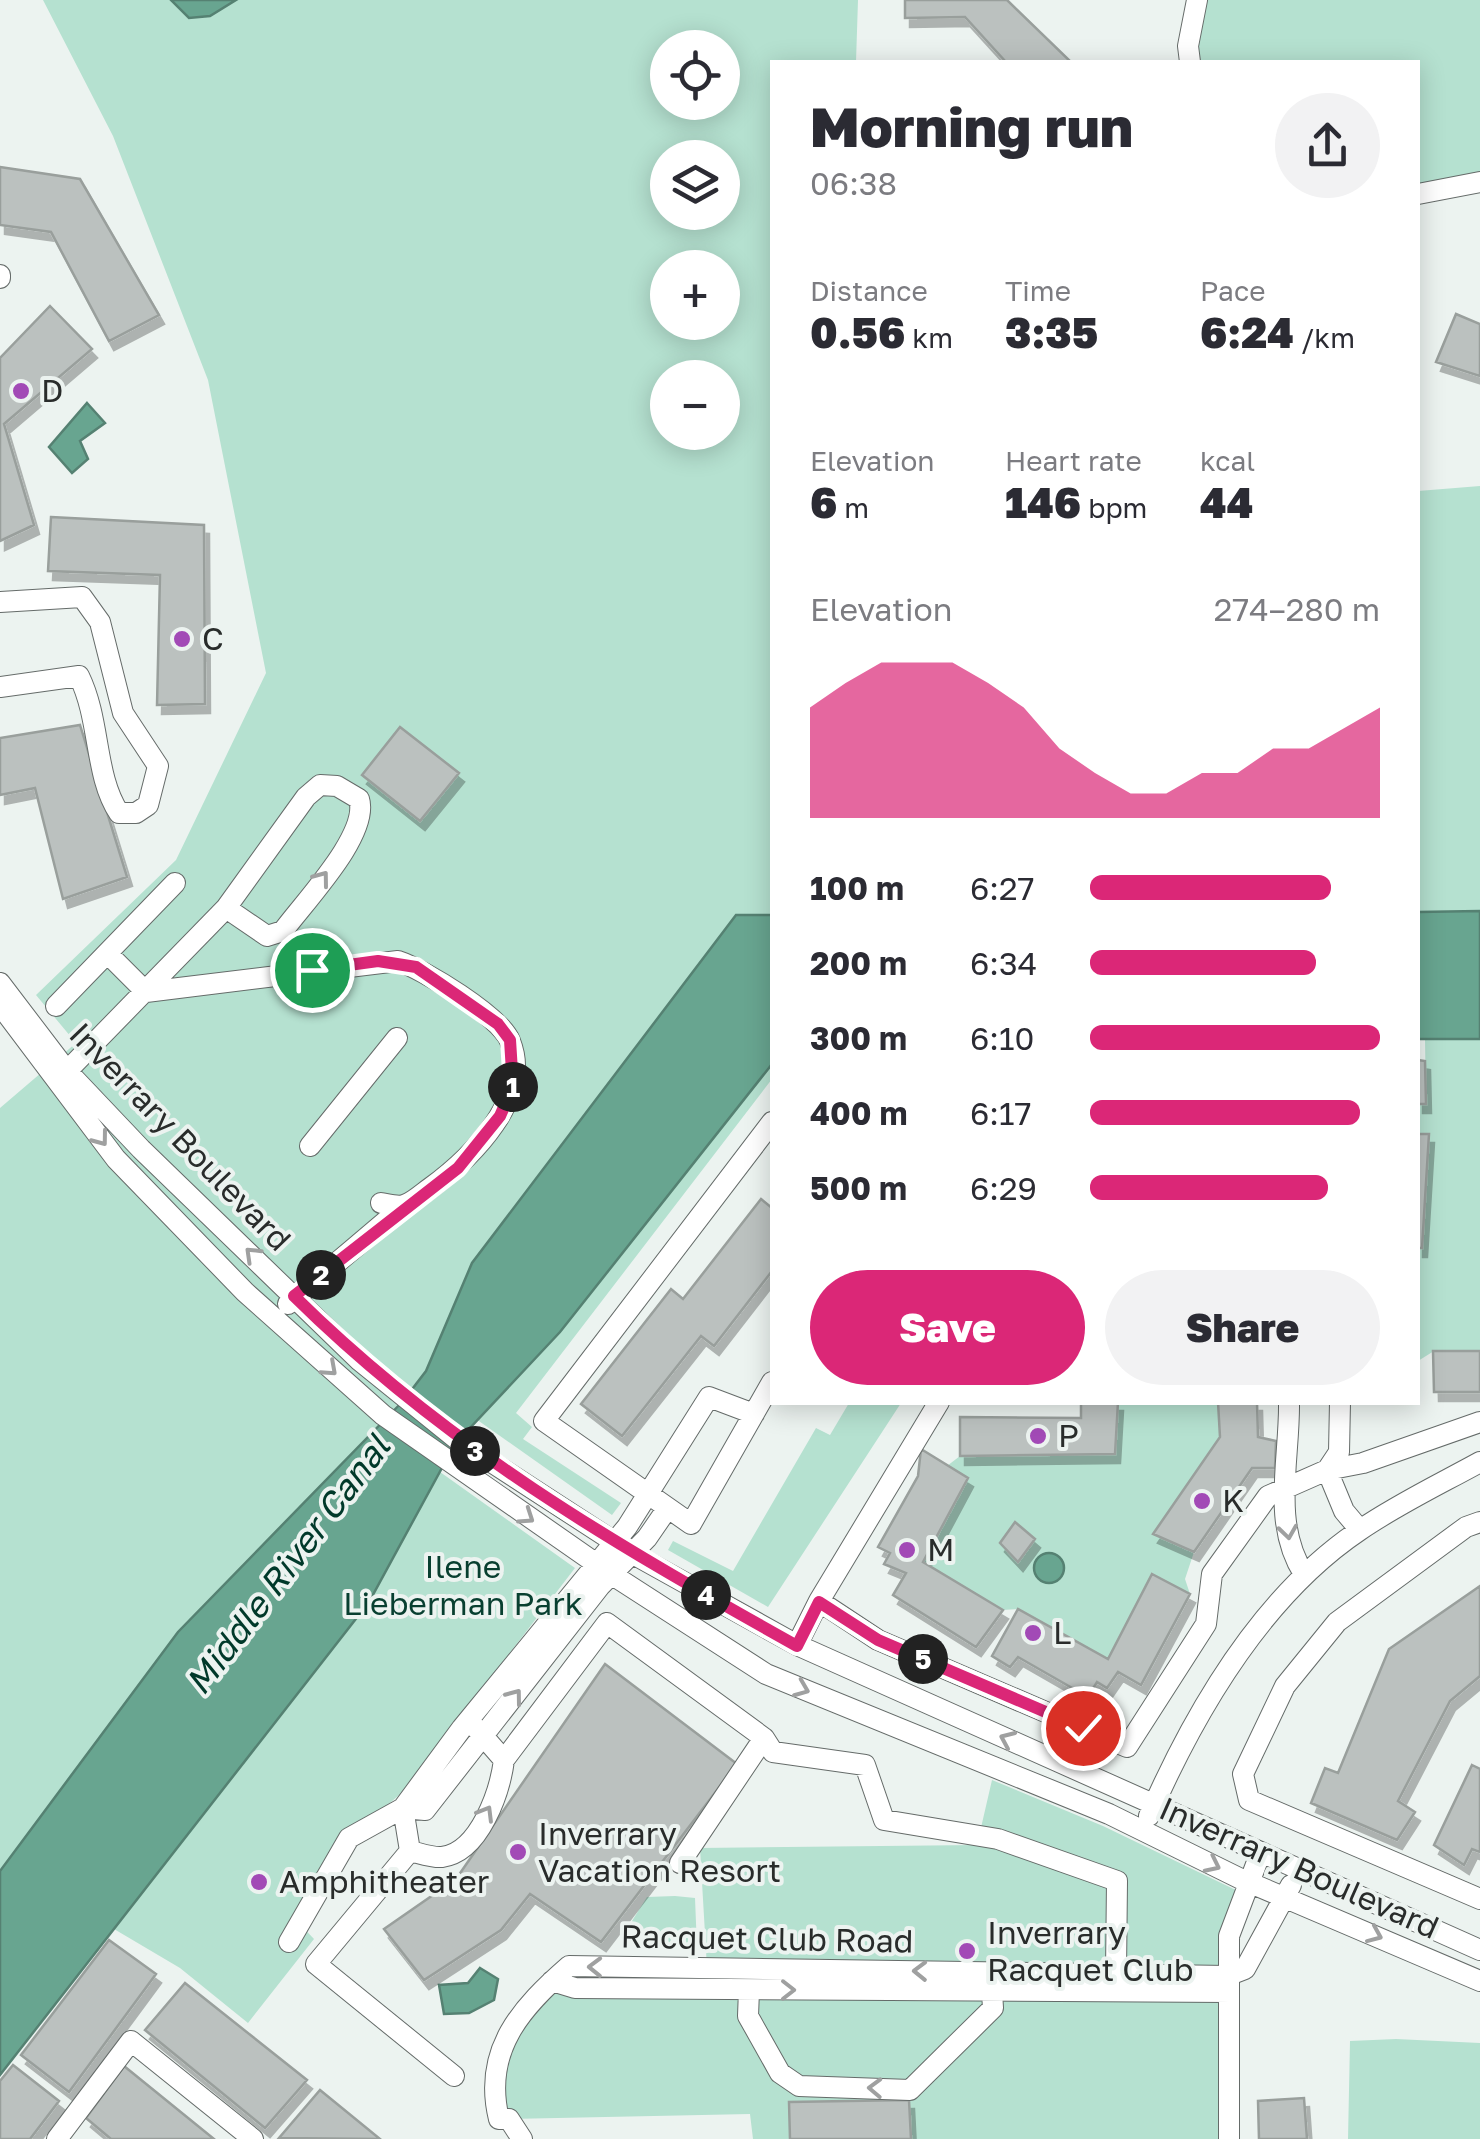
<!DOCTYPE html>
<meta charset="utf-8">
<style>
:root{--surface:#fff;--page:#f2f2f3;--text:#2b2b33;--muted:#7c7c81;--accent:#db2777}
body{margin:0;font-family:"Golos Text",sans-serif;background:var(--page);color:var(--text);height:100vh;display:flex;flex-direction:column;font-size:38px;white-space:nowrap}
*{box-sizing:border-box;margin:0}
p{font-size:32px;color:var(--muted)}
.icon{flex:none;width:55px;height:55px;fill:none;stroke:currentColor;stroke-width:2;stroke-linecap:round;stroke-linejoin:round}
.map{position:relative;flex:1;overflow:hidden}
.drawer{position:absolute;left:770px;top:60px;width:650px;height:1345px;display:flex;flex-direction:column;background:var(--surface);border-radius:0px;box-shadow:0 5px 25px #0003}
.drawer>*{flex:none}
.tools{position:absolute;left:650px;top:30px;display:grid;gap:20px}
.tools a{display:grid;place-items:center;width:90px;height:90px;border-radius:50%;background:var(--surface);box-shadow:0 5px 25px #0003;font-size:50px}
.pin{position:absolute;display:grid;place-items:center;width:85px;height:85px;color:#fff;margin:-42px;border:5px solid #fff;border-radius:50%;box-shadow:0 2px 10px #0007}
.km{position:absolute;width:50px;height:50px;margin:-25px;border-radius:50%;background:#222;color:#fff;font-size:28px;line-height:50px;text-align:center}
.round{display:grid;place-items:center;flex:none;width:105px;height:105px;border-radius:52px;background:var(--page)}
.head{display:flex;align-items:center;justify-content:space-between;height:170px;padding:0 40px}
h1{font-size:55px;font-weight:800;line-height:75px}
.metrics{display:grid;grid-template-columns:repeat(3,1fr);gap:15px;height:170px;padding:10px 40px}
.metrics div{display:grid;align-content:center}
.metrics b{font-size:42px;font-weight:800}
.metrics small{font-size:28px;font-weight:400}
.metrics p{font-size:28px}
.chart{height:280px;padding:20px 40px}
.chart p{display:flex;justify-content:space-between}
.chart svg{width:100%;height:180px;margin-top:10px;fill:var(--accent);opacity:.7}
.cta{display:flex;gap:20px;margin-top:auto;padding:20px 40px}
.cta a{flex:1;height:115px;border-radius:60px;background:var(--accent);color:#fff;font-size:40px;font-weight:800;line-height:115px;text-align:center}
.cta a+a{background:var(--page);color:var(--text)}
ul{padding:0 40px;list-style:none;font-size:32px}
li{display:grid;grid-template-columns:160px 120px 1fr;align-items:center;height:75px}
li i{height:25px;border-radius:12px;background:var(--accent)}
.map>svg:first-child{display:block}
.green{fill:#b5e1d0;fill-rule:evenodd}
.water{fill:#68a590;stroke:#558172;stroke-width:2.5}
.building{fill:#bbc1bf;stroke:#999f9c;stroke-width:2.5;filter:url(#shadow)}
.lines{fill:none;stroke-linecap:round;stroke-linejoin:round}
.minor-casing{stroke:#656b69;stroke-width:22}
.minor{stroke:#fff;stroke-width:20}
.oneway{stroke:#9fa0a0}
.route-casing{stroke:#fff;stroke-width:20}
.route{stroke:#db2777;stroke-width:12}
.poi-dot{fill:#a24ab6;stroke:#ecf3f0;stroke-width:4}
.labels{text-anchor:middle;stroke-width:8;stroke-linejoin:round;paint-order:stroke}
.poi-label{font-size:32px;fill:#292c2b;stroke:#ecf3f0;text-anchor:start}
.street-label{font-size:32px;fill:#292c2b;stroke:#ecf3f0}
.park-label{font-size:32px;fill:#083f30;stroke:#ecf3f0}
.water-label{font-size:35px;font-style:italic;fill:#00392a;stroke:#ecf3f0}
</style>
<div class="map">
<svg width="1480" height="2139" viewBox="0 0 1480 2139">
<defs>
<filter id="shadow"><feDropShadow dx="5" dy="9" stdDeviation="0" flood-color="#0004"/></filter>
</defs>
<rect width="100%" height="100%" fill="#ecf3f0"/>
<path class="green" d="M43,0H858L856,62H772V915L736,916L472,1263L426,1371L0,1871V1108L76,1043L36,995L176,860L266,673L208,380L113,136ZM668,48H722V102H668ZM668,158H722V212H668ZM668,268H722V322H668ZM668,378H722V432H668Z
M1197,0H1480V182L1418,194V62H1190Z
M1480,486V911L1418,912V491Z
M1425,1039H1480V1351H1434L1418,1361V1248H1421L1429,1135L1418,1134V1104L1426,1103Z
M772,1063V1079L516,1413L532,1427L523,1439L621,1503L612,1515L476,1419Z
M849,1403H901L768,1607L668,1550L673,1541L733,1571L816,1428L830,1435Z
M1118,1403H1218L1220,1437L1153,1533L1194,1552L1185,1579L1190,1594L1152,1574L1108,1659L1018,1609L1003,1610L923,1562L968,1479L947,1466L960,1456L1115,1454Z
M433,1467L575,1568L404,1791L373,1817L294,1918L314,1939L248,2023L180,1968L114,1929L369,1602Z
M992,1780L1103,1826L1244,1894L1240,1903L1228,2139H753L750,2114L509,2119L498,2065L507,2035L569,1966L707,1968L700,1848L977,1845Z
M675,1896L695,1898L697,1948L633,1945L632,1921L647,1897Z
M1396,2039L1480,2043V2139H1348L1350,2041Z"/>
<path class="water" d="M171,0H236L210,16L189,18Z
M87,403L105,423L80,441L88,459L72,473L49,447Z
M1480,911V1039H1418V912Z
M736,915H772V1064L560,1332L455,1444L369,1602L0,2075V1871L178,1632L403,1401L426,1371L472,1263Z
M1034 1568a15 15 0 1 1 30 0a15 15 0 1 1-30 0Z
M480,1968L498,1979L494,2000L469,2013L444,2014L439,1985L468,1983Z"/>
<path class="building" d="M905,0H1007L1071,62H1006L965,17L905,18Z
M0,167L80,179L159,315L109,341L51,232L0,225Z
M50,306L92,349L4,424L34,525L0,541V358Z
M1456,314L1480,324V376L1436,362Z
M51,517L204,525L205,704L157,705L160,575L48,571Z
M80,725L127,877L63,899L35,788L0,795V738Z
M400,727L459,773L420,821L362,775Z
M1418,1060L1425,1061L1426,1104H1418Z
M1418,1134H1429L1422,1248H1418Z
M761,1199L772,1208V1271L714,1346L701,1336L622,1436L581,1404L671,1289L683,1299Z
M1433,1351H1480V1392H1434Z
M1081,1402H1118L1115,1454L960,1456V1417L1081,1418Z
M1218,1402H1257L1258,1437L1276,1441L1275,1468H1252L1194,1552L1153,1534L1220,1437Z
M921,1449L968,1478L923,1562L1003,1610L976,1647L893,1595L906,1573L884,1564L890,1553L878,1547L918,1476Z
M1015,1522L1035,1539L1018,1562L1000,1543Z
M1152,1574L1190,1594L1141,1685L1118,1672L1107,1688L1097,1682L1088,1697L1018,1657L1010,1667L992,1656L1018,1609L1108,1659Z
M1480,1586V1676L1450,1701L1398,1801L1415,1812L1397,1840L1311,1803L1325,1768L1338,1773L1389,1649Z
M605,1664L737,1764L601,1942L530,1894L501,1930L424,1980L384,1929L456,1879Z
M1472,1765L1480,1769V1852L1472,1849L1464,1865L1434,1845Z
M109,1940L156,1974L69,2092L21,2055Z
M185,1983L307,2080L265,2128L145,2030Z
M13,2065L59,2101L30,2139H0V2081Z
M124,2066L214,2139H111L86,2118Z
M320,2090L380,2139L279,2138Z
M1304,2098L1307,2139H1259L1258,2101Z
M909,2100L911,2139H790L789,2102Z"/>
<g class="lines">
<g class="minor-casing">
<path id="minor" d="M1190,62L1188,46L1197,0
M1418,194L1480,182
M0,275V278
M0,602L82,597L100,622L123,713L158,766L148,805L136,813H119C94,775 101,721 79,676L0,687
M108,954L146,992L398,961C423,969 500,1016 510,1041C533,1098 471,1158 430,1188C423,1193 412,1203 404,1205C398,1207 387,1204 381,1203
M0,983L67,1071L141,1149L360,1361L459,1441L633,1554L797,1645L1480,1950
M0,1005L116,1159L245,1292L383,1415L611,1574L766,1674L1109,1814L1241,1879L1480,1981
M56,1006L175,883
M67,1071L226,908L306,797L320,785L337,786L359,799C370,834 305,901 283,931L267,936L226,908
M772,1122L544,1421L691,1524L772,1382
M310,1146L397,1038
M288,1304L405,1205
M939,1402L819,1601L878,1640L1127,1747L1206,1624L1212,1574L1268,1496L1327,1470L1363,1463L1480,1422
M1289,1402C1290,1459 1271,1523 1304,1574
M1340,1402L1339,1452L1327,1470L1344,1511L1360,1530
M1480,1522L1466,1527L1337,1622L1285,1686L1243,1774L1249,1800L1480,1899
M797,1645L819,1601
M764,1738L773,1752L865,1765L884,1820L998,1839L1117,1881L1116,1972
M504,1760L607,1623L764,1738L680,1863
M403,1808L425,1810L600,1586L647,1538L667,1509
M403,1808L410,1851L316,1964L454,2076
M1149,1816C1195,1711 1263,1595 1360,1530C1398,1504 1440,1484 1480,1462
M410,1851C419,1853 433,1858 442,1857C480,1852 500,1791 504,1760L476,1728
M289,1942L349,1838L403,1808L462,1728L627,1527L709,1397L754,1414
M552,1981L575,1988L1229,1992
M749,1990L748,2016L780,2073L799,2086L910,2090L993,2008L992,1992
M499,2119C482,2050 522,2007 569,1966L1227,1976L1245,1969L1291,1885
M499,2119H509L522,2139
M57,2139L131,2041L253,2139
M1229,2139V1936L1260,1854"/>
</g>
<use href="#minor" class="minor"/>
</g>
<defs><path id="oneway-chevron" d="M-2-3.5L2.5 0L-2 3.5" fill="none" stroke-width="1.6" stroke-linecap="round" stroke-linejoin="round" transform="scale(2.5)"/></defs>
<g class="oneway">
<use href="#oneway-chevron" transform="translate(322 878) rotate(-53)"/>
<use href="#oneway-chevron" transform="translate(101 1139) rotate(53)"/>
<use href="#oneway-chevron" transform="translate(252 1254) rotate(-136)"/>
<use href="#oneway-chevron" transform="translate(330 1369) rotate(42)"/>
<use href="#oneway-chevron" transform="translate(527 1517) rotate(34)"/>
<use href="#oneway-chevron" transform="translate(1288 1532) rotate(82)"/>
<use href="#oneway-chevron" transform="translate(802 1689) rotate(22)"/>
<use href="#oneway-chevron" transform="translate(515 1696) rotate(-53)"/>
<use href="#oneway-chevron" transform="translate(1007 1739) rotate(-156)"/>
<use href="#oneway-chevron" transform="translate(486 1813) rotate(-59)"/>
<use href="#oneway-chevron" transform="translate(1213 1865) rotate(26)"/>
<use href="#oneway-chevron" transform="translate(1375 1935) rotate(23)"/>
<use href="#oneway-chevron" transform="translate(595 1967) rotate(-179)"/>
<use href="#oneway-chevron" transform="translate(920 1971) rotate(-179)"/>
<use href="#oneway-chevron" transform="translate(788 1990)"/>
<use href="#oneway-chevron" transform="translate(875 2088) rotate(-178)"/>
</g>
<g class="lines">
<g class="route-casing">
<path id="route" d="M312,970L378,961L416,967L498,1024L510,1040L513,1087L500,1116L458,1168L294,1296C447,1447 611,1542 797,1646L819,1602L878,1640L1083,1728"/>
</g>
<use href="#route" class="route"/>
</g>
<g class="poi-dot">
<circle cx="21" cy="391" r="10"/>
<circle cx="182" cy="639" r="10"/>
<circle cx="1038" cy="1436" r="10"/>
<circle cx="1202" cy="1501" r="10"/>
<circle cx="907" cy="1550" r="10"/>
<circle cx="1033" cy="1633" r="10"/>
<circle cx="518" cy="1852" r="10"/>
<circle cx="259" cy="1882" r="10"/>
<circle cx="967" cy="1951" r="10"/>
</g>
<g class="labels">
<g class="poi-label">
<text x="41" y="402">D</text>
<text x="202" y="650">C</text>
<text x="1058" y="1447">P</text>
<text x="1222" y="1512">K</text>
<text x="927" y="1561">M</text>
<text x="1053" y="1644">L</text>
<text x="538" y="1845">Inverrary<tspan x="538" dy="37">Vacation Resort</tspan></text>
<text x="279" y="1893">Amphitheater</text>
<text x="987" y="1944">Inverrary<tspan x="987" dy="37">Racquet Club</tspan></text>
</g>
<g class="street-label">
<text transform="translate(180 1137) rotate(46)" y="11">Inverrary Boulevard</text>
<text transform="translate(1299 1868) rotate(24)" y="11">Inverrary Boulevard</text>
<text transform="translate(767 1939) rotate(1)" y="11">Racquet Club Road</text>
</g>
<g class="park-label">
<text x="463" y="1578">Ilene<tspan x="463" dy="37">Lieberman Park</tspan></text>
</g>
<g class="water-label">
<text transform="translate(288 1565) rotate(-53)" y="12">Middle River Canal</text>
</g>
</g>
</svg>
<div class="tools">
<a><svg class="icon" aria-label="locate" viewBox="0 0 24 24"><circle cx="12" cy="12" r="6"/><path d="M12 2v4M12 18v4M2 12h4M18 12h4"/></svg></a>
<a><svg class="icon" aria-label="layers" viewBox="0 0 24 24"><path d="M12 4l9 5-9 5-9-5zM3 14l9 5 9-5"/></svg></a>
<a>+</a>
<a>−</a>
</div>
<div class="pin" style="left:312px;top:970px;background:#1e9e55"><svg class="icon" aria-label="arrive" viewBox="0 0 24 24"><path d="M6 21V4h12l-3 4 3 4H6"/></svg></div>
<div class="pin" style="left:1083px;top:1728px;background:#d93025"><svg class="icon" aria-label="check" viewBox="0 0 24 24"><path d="M5 12l5 5 9-10"/></svg></div>
<b class="km" style="left:513px;top:1087px">1</b>
<b class="km" style="left:321px;top:1275px">2</b>
<b class="km" style="left:475px;top:1451px">3</b>
<b class="km" style="left:706px;top:1595px">4</b>
<b class="km" style="left:923px;top:1659px">5</b>
<section class="drawer">
<div class="head"><div><h1>Morning run</h1><p>06:38</p></div><a class="round"><svg class="icon" aria-label="share" viewBox="0 0 24 24"><path d="M12 15V3M7 8l5-5 5 5M5 13v7h14v-7"/></svg></a></div>
<div class="metrics">
<div><p>Distance</p><b>0.56<small> km</small></b></div>
<div><p>Time</p><b>3:35</b></div>
<div><p>Pace</p><b>6:24<small> /km</small></b></div>
</div>
<div class="metrics">
<div><p>Elevation</p><b>6<small> m</small></b></div>
<div><p>Heart rate</p><b>146<small> bpm</small></b></div>
<div><p>kcal</p><b>44</b></div>
</div>
<div class="chart"><p><span>Elevation</span>274–280 m</p>
<svg viewBox="0 0 160 44" preserveAspectRatio="none"><path d="M0 44V17L10 11L20 6L30 6L40 6L50 11L60 17L70 27L80 33L90 38L100 38L110 33L120 33L130 27L140 27L150 22L160 17V44z"/></svg>
</div>
<ul>
<li><b>100 m</b>6:27<i style="width:83%"></i></li>
<li><b>200 m</b>6:34<i style="width:78%"></i></li>
<li><b>300 m</b>6:10<i style="width:100%"></i></li>
<li><b>400 m</b>6:17<i style="width:93%"></i></li>
<li><b>500 m</b>6:29<i style="width:82%"></i></li>
</ul>
<div class="cta"><a>Save</a><a>Share</a></div>
</section>
</div>
